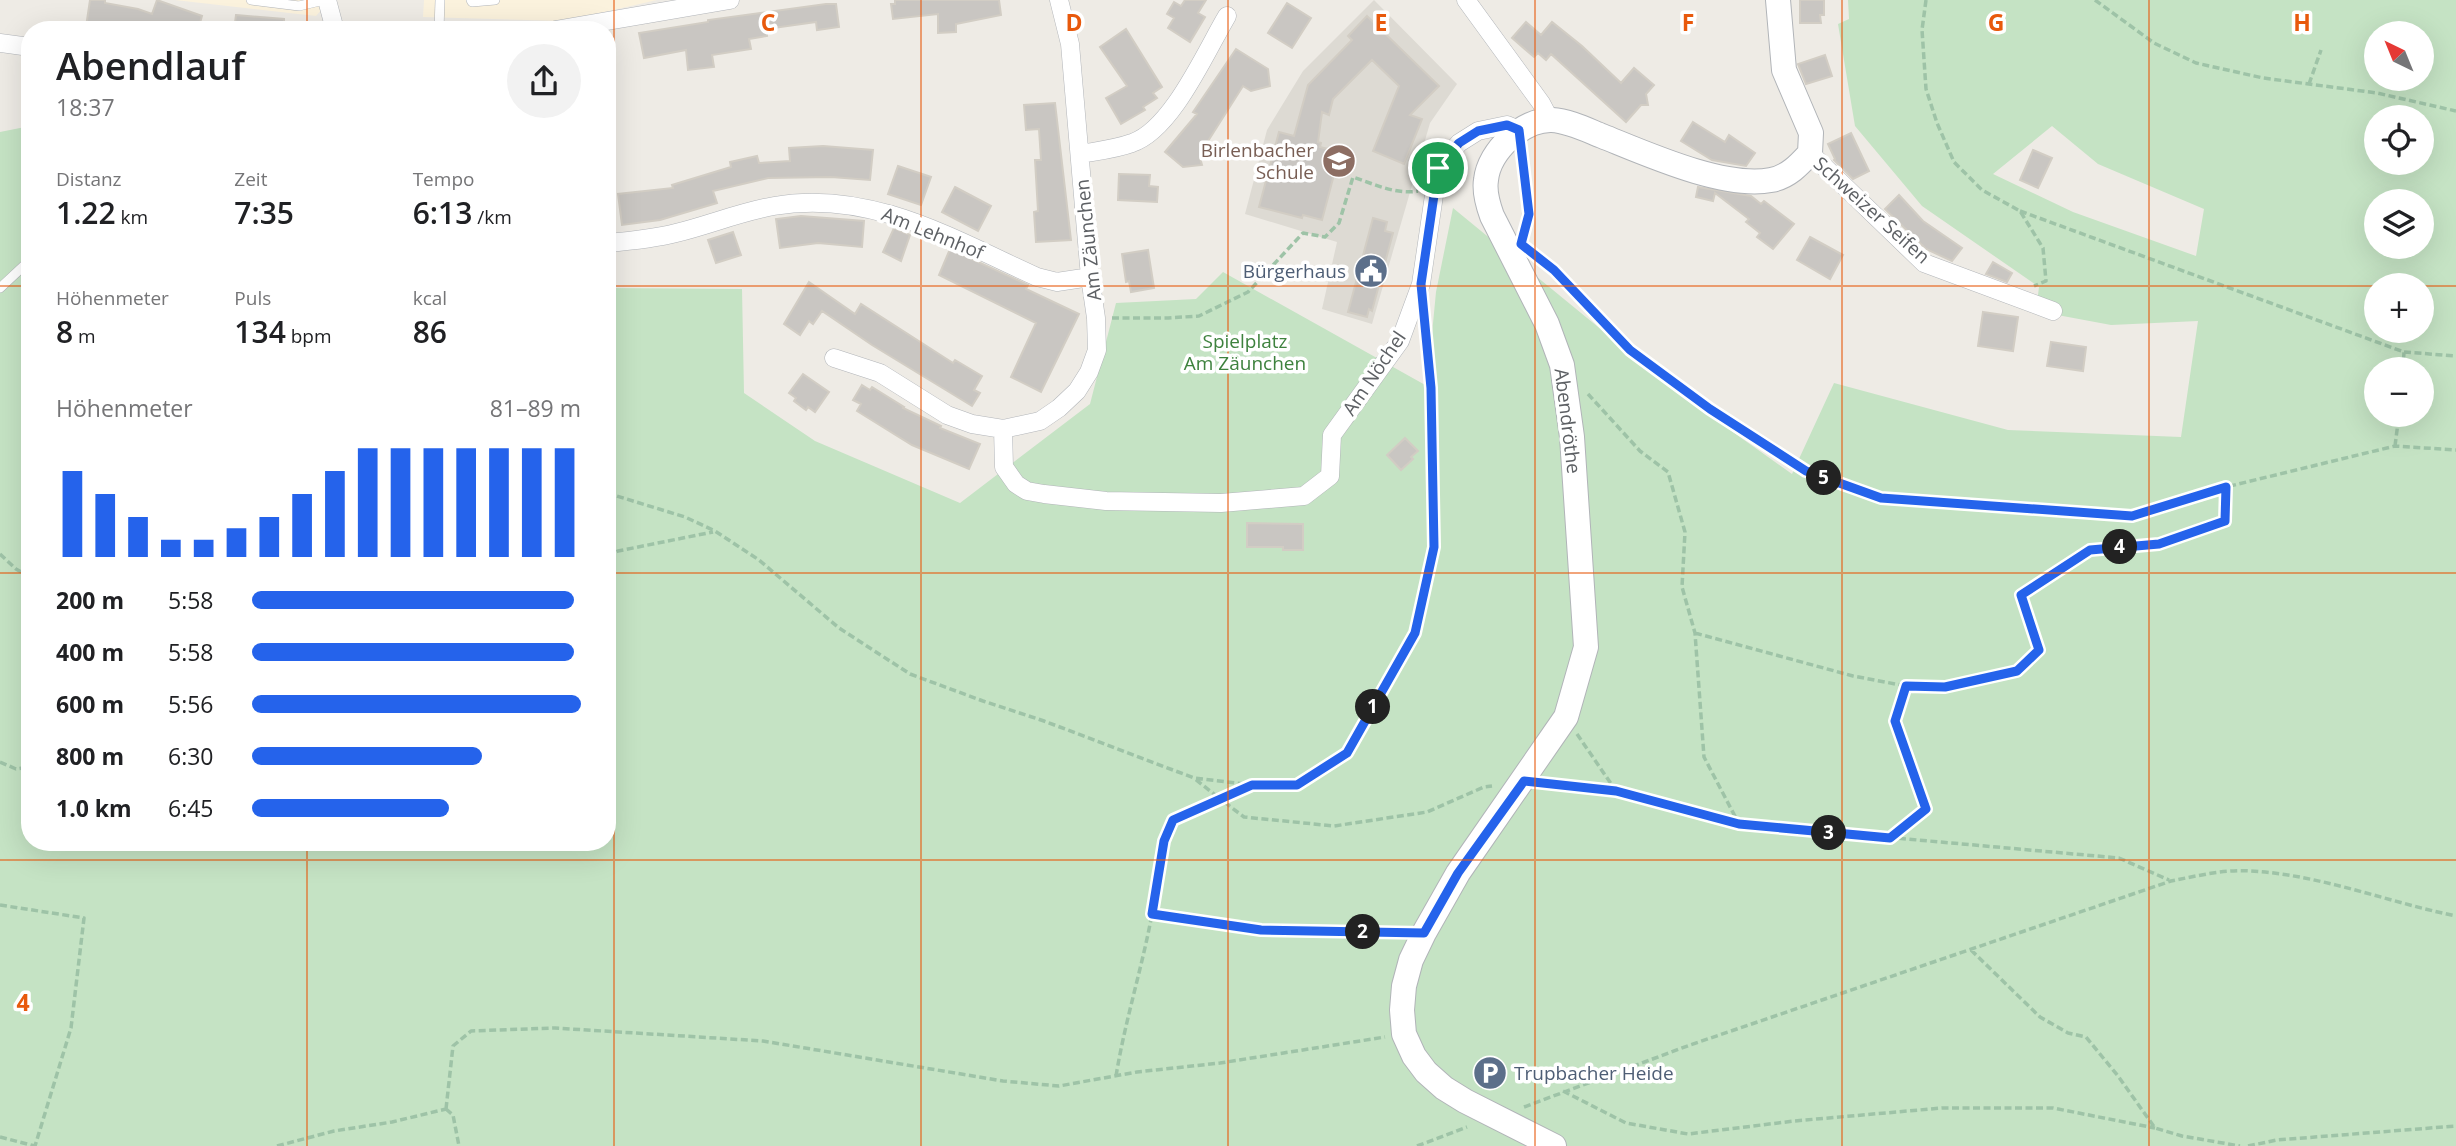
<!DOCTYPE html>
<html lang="de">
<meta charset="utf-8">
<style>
:root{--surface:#fff;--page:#f2f2f2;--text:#202124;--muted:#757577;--accent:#2563eb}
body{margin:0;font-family:"Open Sans",sans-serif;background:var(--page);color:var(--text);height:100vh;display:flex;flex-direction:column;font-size:26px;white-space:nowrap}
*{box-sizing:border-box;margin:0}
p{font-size:23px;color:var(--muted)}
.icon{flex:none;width:38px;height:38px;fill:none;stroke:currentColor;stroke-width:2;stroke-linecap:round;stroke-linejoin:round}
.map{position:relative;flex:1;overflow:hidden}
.sheet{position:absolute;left:21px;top:21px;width:595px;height:830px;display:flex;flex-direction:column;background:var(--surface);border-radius:28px;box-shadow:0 7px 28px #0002}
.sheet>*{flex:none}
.needle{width:46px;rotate:317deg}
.tools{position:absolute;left:2364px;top:21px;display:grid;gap:14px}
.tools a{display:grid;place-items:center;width:70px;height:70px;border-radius:50%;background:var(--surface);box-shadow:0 7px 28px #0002;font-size:35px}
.pin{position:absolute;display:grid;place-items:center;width:60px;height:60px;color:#fff;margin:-30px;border:4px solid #fff;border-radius:50%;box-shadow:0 2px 7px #0007}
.km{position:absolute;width:35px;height:35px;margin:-18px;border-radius:50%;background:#222;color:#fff;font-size:19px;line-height:35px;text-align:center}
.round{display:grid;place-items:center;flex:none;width:74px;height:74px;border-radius:37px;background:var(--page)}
.overview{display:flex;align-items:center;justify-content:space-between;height:119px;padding:0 35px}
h1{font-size:38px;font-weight:600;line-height:52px}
.stats{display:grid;grid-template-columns:repeat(3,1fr);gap:10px;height:119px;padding:7px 35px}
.stats div{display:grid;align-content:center}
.stats b{font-size:30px;font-weight:600}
.stats small{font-size:19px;font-weight:400}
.stats p{font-size:19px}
.chart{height:196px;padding:14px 35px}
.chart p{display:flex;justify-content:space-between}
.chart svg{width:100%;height:126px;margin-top:7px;stroke:var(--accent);stroke-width:6}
ul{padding:0 35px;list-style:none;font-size:23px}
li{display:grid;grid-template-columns:112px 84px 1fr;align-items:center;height:52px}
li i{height:18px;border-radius:9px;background:var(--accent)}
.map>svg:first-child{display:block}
.commercial{fill:#fbf2dd}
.education{fill:#dddad3}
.green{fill:#c5e3c4;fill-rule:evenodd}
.building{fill:#c9c6c2;stroke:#d2cdc4;stroke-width:2}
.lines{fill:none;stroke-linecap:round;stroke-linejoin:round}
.lane-casing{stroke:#b2b5b9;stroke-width:10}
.street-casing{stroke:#b2b5b9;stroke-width:19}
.secondary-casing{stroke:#b1b4b8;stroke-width:26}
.path{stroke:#9ec3a7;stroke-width:3.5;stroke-dasharray:7 3.5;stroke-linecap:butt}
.lane{stroke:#fff;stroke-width:9}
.street{stroke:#fff;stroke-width:18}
.secondary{stroke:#fff;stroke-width:24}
.route-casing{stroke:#fff;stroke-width:14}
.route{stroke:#2563eb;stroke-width:9}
.grid{fill:none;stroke:#e8590c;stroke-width:2;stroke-opacity:0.55}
.labels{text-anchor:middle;stroke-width:7;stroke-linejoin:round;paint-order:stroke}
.education-label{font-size:19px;fill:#785e54;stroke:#fff;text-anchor:end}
.street-label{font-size:19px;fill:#5d6064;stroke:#fff}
.service-label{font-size:19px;fill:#4e5e75;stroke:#fff;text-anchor:end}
.park-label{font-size:19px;fill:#3e823e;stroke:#fff}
.grid-label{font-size:23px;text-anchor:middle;font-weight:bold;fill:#e8590c;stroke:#fff;stroke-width:7;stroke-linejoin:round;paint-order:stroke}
</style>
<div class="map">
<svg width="2456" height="1146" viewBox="0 0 2456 1146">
<rect width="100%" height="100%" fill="#eeebe5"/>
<path class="commercial" d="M175,0H330L316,16Z
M424,0H657L565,21L423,17Z"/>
<path class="education" d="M1374,0L1457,84L1430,123L1372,324L1322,309L1337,242L1245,214L1267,130L1303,71Z"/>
<path class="green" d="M1848,0H2456V1146H0V132L30,126V220L25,230L30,233V842H607V288L742,289L744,393L815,441L960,503L1090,404L1116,303L1196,299L1223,272L1427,386L1436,292L1453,208L1681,395L1792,474L1834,383L2008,430L2181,437L2198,321L2111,325L2036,311L2039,287L1922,206L1855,126L1838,24L1849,19ZM2376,33H2422V79H2376ZM2376,117H2422V163H2376ZM2052,126L2098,164L2204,209L2196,256L2073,212L1993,174ZM2376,201H2422V247H2376ZM2376,285H2422V331H2376ZM2376,369H2422V415H2376Z"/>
<path class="building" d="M90,0H105V3L138,9L152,14L157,0L202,16L198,30H106L86,27Z
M895,0H999L1001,15L956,24V32L938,33V14L893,19L891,4H895Z
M1185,0H1206L1198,13L1205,17L1190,42L1168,28L1174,18L1167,14L1174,2L1181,6Z
M1800,0H1824V15H1820L1821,23H1800Z
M1287,3L1311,18L1292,48L1268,33Z
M826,4H836L839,27L817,30L816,22L766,29L767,36L749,39L751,49L712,55L714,67L688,70L686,50L644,58L639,33L708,22V20Z
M236,15L284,19V30H234Z
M1367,16L1439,86L1410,115L1422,119L1404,164L1373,151L1399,86L1372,60L1333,99L1329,115L1322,112L1318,142L1321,143L1320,147L1340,152L1322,220L1303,215L1302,218L1259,207L1279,132L1294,136L1308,85L1352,40L1348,36Z
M1526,22L1541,35L1552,22L1582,46L1621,83L1634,68L1654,85L1646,94L1648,105H1641L1626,122L1551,54L1546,60L1538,53L1534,57L1512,38Z
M1126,29L1162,87L1153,93L1157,98L1143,107L1145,110L1121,124L1106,98L1127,86L1100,47Z
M1236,49L1268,69L1270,86L1251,91L1243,86L1203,149L1206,151L1200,158L1202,165L1183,167L1165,152L1197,114L1193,112Z
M1825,55L1832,76L1806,84L1798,64Z
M1055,103L1071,240L1036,242L1034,212L1038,211L1035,160H1041L1039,129L1026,130L1024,105Z
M1693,122L1725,142L1729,135L1755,153L1746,166L1712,160L1681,141Z
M1851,133L1869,171L1853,179L1834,160L1835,159L1828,144Z
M823,146L873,150L870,180L831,177L768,178L713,191L717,203L660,220L622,225L618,194L673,188L672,185L731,167L730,162L757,156L759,163L790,161L789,148Z
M2033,150L2052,158L2038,188L2020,180Z
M898,166L931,177L921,205L888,194Z
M1119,174L1150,175L1149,186L1158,187L1157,202L1118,200Z
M955,187L991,206L978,231L942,212Z
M1698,187L1751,196L1761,204L1764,201L1794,224L1773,249L1757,237L1760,233L1746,222L1749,219L1715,193L1713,201L1696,197Z
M1899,195L1923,221L1962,248L1952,261L1926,249L1885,209Z
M801,216L864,221L862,247L818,243L780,248L776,219Z
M1373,218L1387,222L1385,231L1393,233L1372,311L1369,309L1367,317L1348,312Z
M894,228L910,235L901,261L883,252Z
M733,232L741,255L716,263L708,240Z
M1810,237L1843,255L1830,279L1797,260Z
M950,249L1028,285L1026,289L1079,314L1041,392L1011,377L1036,323L939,275Z
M1148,250L1154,288L1131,292L1129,281L1126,282L1122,254Z
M1993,262L2012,273L2007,282L1986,274Z
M809,282L855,314L861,304L953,363L955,360L982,376L974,390L980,393L972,406L872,345L822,311L813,324L809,321L800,335L784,324Z
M1983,312L2018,317L2013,351L1978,346Z
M2051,342L2086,347L2083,371L2047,366Z
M803,374L829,392L815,412L808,407L806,410L794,401L796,398L789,393Z
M862,385L870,390L872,387L904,407L903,408L941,426L940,428L980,444L969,469L912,445L857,411L861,404L853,400Z
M1405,438L1418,451L1411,457L1413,459L1401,470L1387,455Z
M1247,523L1303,524V550H1283V547H1247Z"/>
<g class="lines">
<g class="lane-casing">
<path id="lane" d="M251,0L299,6L324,0
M471,0L472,2L495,0
M439,30L440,0
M1515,254C1537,217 1524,174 1519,134
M0,288L30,260"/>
</g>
<g class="street-casing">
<path id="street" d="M327,0L335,30
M1059,0L1070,44L1090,277L1096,318L1097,350L1089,372L1077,391L1059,408L1040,421L1003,429L1004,467L1016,484L1027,491L1044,494L1106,501L1221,503L1304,496L1330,476L1332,435L1400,341L1421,284L1438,168L1459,143L1478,131L1507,125L1519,130
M1466,0L1541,103L1550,120
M555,30L730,0
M0,43L30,47
M1810,153L1924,263L2053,311
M1080,154C1097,151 1116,149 1132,143C1172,130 1206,51 1227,16
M607,243C630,241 653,239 676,233C709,225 740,212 774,206C870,189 953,239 1037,277L1057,282L1090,277
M834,358L880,373L947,415L972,424L1003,429"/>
</g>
<g class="secondary-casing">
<path id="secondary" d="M1554,1146L1465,1101L1444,1088L1426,1072L1414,1056L1404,1034L1402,1010L1404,986L1411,960L1424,933L1458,873L1566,717L1586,647L1572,437L1562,365L1547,324L1492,216C1488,205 1484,192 1486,180C1489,151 1523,119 1552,120C1569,121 1587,130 1602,136C1647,154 1724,189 1771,180C1788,177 1799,165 1810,153L1811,133L1784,70L1778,0"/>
</g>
<path class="path" d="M1926,0L1922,30L1926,89L1937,123L1954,162L1982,190L2020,211L2043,248L2046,281L2034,286
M2095,0L2154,43L2196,63L2263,78L2377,93L2456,111
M2309,84L2321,50
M2020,211L2404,352L2403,369
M1538,258L1554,270L1630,350L1710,409L1806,471L1881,498L2132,516L2226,487L2395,446L2456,450
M1112,318H1168L1199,316L1248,292L1303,233L1325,237L1339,223L1353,177C1374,184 1396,195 1418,191
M2404,352L2456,356
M1588,394L1640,451L1668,472L1685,532L1682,587L1695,633L1704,757L1739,824
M2395,446L2399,415
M607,493L685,517L715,531L759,560L839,628L910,674L983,701L1044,721L1194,778L1252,785H1297L1347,753L1415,633L1434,546L1431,388L1425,327
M0,554L16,569L30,577
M607,556L618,551L713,532
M1695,633L1853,676L1906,686L1946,687L2017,671L2039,650L2021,595L2090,550L2159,544L2225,521L2226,488
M1577,734L1616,791L1739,824L2119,858L2169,880
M0,762L16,769L30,767
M1545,783L1616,791
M1252,786L1219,798L1244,817L1334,826L1427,812L1484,787L1492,786
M1891,838L1926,809L1895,721L1906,686
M0,905L84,918L71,1028L35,1146
M1152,914L1261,930L1401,932
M1971,950L2040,1017L2068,1033L2086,1037L2118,1076L2155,1128L2182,1136L2240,1146
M1116,1076C1125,1021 1142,968 1152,914C1159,881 1160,850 1173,820L1219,798L1195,779
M1563,1091L1626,1123L1688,1134L1794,1121L1942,1108H2053L2155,1128
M1524,1107L1690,1045L2171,881C2197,876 2224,869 2251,871C2322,875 2387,902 2456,916
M446,1109L453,1046L471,1031L555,1028L763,1041L1003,1081L1059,1086L1137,1072L1220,1063L1385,1037
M446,1109L453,1115L459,1146
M0,1137L35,1146
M277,1146L334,1131L392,1122L446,1109
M1417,1146L1467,1127
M2248,1146L2277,1140L2456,1126"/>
<use href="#lane" class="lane"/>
<use href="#street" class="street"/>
<use href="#secondary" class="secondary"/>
</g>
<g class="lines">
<g class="route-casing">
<path id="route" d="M1507,125L1519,130L1529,214L1521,244L1554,270L1630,350L1710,409L1806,471L1881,498L2132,516L2226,487L2225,521L2159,544L2090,550L2021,595L2039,650L2017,671L1945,687L1906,686L1895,721L1926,809L1890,838L1739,824L1616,791L1524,781L1458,873L1424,933L1261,930L1152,914L1164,841L1173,820L1252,785H1297L1347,753L1415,633L1434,547L1431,388L1421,284L1438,168L1459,143L1478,131Z"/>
</g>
<use href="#route" class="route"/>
</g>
<path class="grid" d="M307,0V30M614,0V1146M921,0V1146M1228,0V1146M1535,0V1146M1842,0V1146M2149,0V1146M0,286H30M607,286H2376M2422,286H2456M0,573H30M607,573H2456M307,842V1146M0,860H2456"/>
<defs>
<g id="school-disc" transform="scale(1.75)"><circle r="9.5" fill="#8d6e63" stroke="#fff"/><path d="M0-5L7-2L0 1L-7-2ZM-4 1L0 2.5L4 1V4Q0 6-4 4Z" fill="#fff"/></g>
<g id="civic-disc" transform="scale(1.75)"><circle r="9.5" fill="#5c6f8a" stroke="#fff"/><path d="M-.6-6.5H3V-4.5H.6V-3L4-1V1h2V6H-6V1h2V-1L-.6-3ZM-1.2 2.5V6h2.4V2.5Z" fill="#fff"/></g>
<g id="parking-disc" transform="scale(1.75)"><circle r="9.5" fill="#5c6f8a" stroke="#fff"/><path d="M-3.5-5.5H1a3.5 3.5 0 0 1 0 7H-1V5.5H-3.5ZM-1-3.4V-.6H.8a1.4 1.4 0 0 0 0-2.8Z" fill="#fff"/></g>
</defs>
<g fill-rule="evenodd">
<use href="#school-disc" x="1339" y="161"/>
<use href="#civic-disc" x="1371" y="271"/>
<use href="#parking-disc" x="1490" y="1073"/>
</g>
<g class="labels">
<g class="education-label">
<text x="1314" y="157">Birlenbacher<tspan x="1314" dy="22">Schule</tspan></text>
</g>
<g class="street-label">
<text transform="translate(1872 210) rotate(42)" y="7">Schweizer Seifen</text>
<text transform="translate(933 233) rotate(22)" y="7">Am Lehnhof</text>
<text transform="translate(1088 240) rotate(-96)" y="7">Am Zäunchen</text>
<text transform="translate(1374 373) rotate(-56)" y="7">Am Nöchel</text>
<text transform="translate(1568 421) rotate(83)" y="7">Abendröthe</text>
</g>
<g class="service-label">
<text x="1346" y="278">Bürgerhaus</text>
<text x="1514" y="1080" text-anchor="start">Trupbacher Heide</text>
</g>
<g class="park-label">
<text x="1245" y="348">Spielplatz<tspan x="1245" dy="22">Am Zäunchen</tspan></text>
</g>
</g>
<g class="grid-label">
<text x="768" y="31">C</text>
<text x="1074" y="31">D</text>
<text x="1381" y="31">E</text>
<text x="1688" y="31">F</text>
<text x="1996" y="31">G</text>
<text x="2302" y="31">H</text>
<text x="23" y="1011">4</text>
</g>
</svg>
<div class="tools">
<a><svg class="needle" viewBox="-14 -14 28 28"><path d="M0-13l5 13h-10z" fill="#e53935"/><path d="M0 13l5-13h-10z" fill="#757577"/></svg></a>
<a><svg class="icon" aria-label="locate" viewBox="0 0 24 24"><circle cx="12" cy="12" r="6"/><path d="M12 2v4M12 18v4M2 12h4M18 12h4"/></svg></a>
<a><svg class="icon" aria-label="layers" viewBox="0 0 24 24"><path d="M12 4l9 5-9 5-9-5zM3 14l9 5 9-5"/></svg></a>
<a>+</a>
<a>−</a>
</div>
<div class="pin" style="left:1438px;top:168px;background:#1e9e55"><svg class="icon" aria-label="arrive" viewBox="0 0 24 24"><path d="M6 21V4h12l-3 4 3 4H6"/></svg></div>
<b class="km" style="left:1373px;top:707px">1</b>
<b class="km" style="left:1363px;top:932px">2</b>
<b class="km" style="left:1829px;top:833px">3</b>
<b class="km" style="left:2120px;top:547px">4</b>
<b class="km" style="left:1824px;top:478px">5</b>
<section class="sheet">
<div class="overview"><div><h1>Abendlauf</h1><p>18:37</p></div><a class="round"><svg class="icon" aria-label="share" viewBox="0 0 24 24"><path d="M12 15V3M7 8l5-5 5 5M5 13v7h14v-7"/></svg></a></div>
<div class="stats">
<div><p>Distanz</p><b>1.22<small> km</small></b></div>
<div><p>Zeit</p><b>7:35</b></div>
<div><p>Tempo</p><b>6:13<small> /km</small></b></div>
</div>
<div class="stats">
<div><p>Höhenmeter</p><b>8<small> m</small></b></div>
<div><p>Puls</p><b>134<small> bpm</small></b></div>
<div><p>kcal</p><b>86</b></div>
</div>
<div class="chart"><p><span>Höhenmeter</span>81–89 m</p>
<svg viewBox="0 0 160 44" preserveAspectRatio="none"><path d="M5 44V14M15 44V22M25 44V30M35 44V38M45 44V38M55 44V34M65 44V30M75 44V22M85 44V14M95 44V6M105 44V6M115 44V6M125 44V6M135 44V6M145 44V6M155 44V6"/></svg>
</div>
<ul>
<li><b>200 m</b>5:58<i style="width:98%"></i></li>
<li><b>400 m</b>5:58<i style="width:98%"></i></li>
<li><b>600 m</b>5:56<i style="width:100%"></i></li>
<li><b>800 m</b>6:30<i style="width:70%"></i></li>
<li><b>1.0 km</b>6:45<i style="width:60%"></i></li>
</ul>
</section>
</div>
